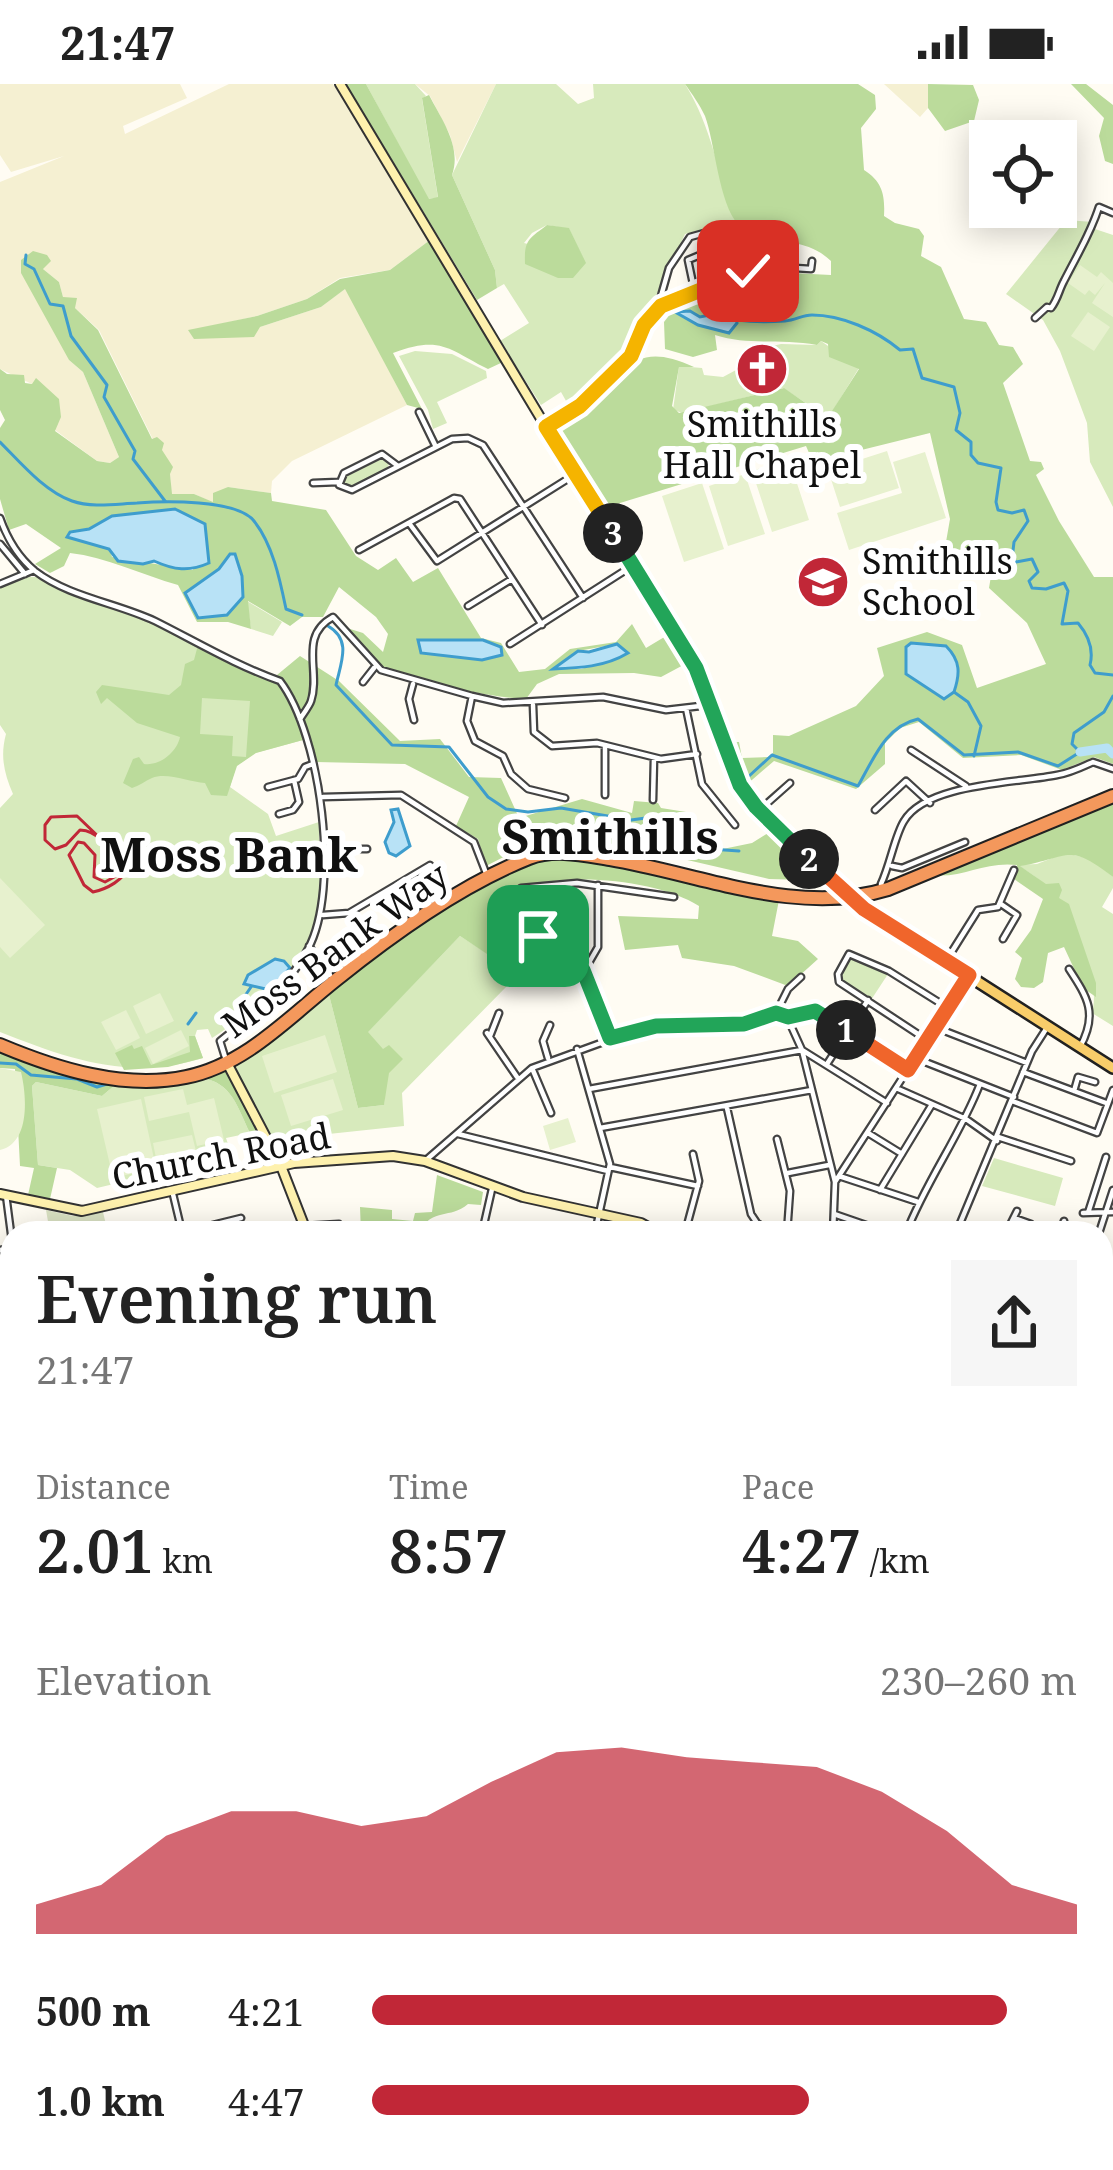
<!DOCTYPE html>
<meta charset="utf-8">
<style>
:root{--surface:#fff;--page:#f6f6f6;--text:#222;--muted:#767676;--accent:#c12737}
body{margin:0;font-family:"Noto Serif",serif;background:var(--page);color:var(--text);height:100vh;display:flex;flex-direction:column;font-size:45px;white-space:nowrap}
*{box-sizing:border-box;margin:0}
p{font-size:39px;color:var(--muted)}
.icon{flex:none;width:66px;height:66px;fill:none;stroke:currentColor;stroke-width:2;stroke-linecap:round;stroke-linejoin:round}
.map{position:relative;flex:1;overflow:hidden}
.details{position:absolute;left:0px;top:1137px;width:1113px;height:951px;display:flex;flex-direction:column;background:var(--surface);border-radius:36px 36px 0 0;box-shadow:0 6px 30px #0003}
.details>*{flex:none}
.tools{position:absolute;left:969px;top:36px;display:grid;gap:24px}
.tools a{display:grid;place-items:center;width:108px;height:108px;border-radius:0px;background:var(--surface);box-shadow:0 6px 30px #0003;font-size:60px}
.pin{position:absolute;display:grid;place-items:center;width:102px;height:102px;color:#fff;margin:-51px;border-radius:24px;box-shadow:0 6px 18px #0006}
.km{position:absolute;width:60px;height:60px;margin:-30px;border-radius:50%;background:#222;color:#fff;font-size:33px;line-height:60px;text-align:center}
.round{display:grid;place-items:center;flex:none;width:126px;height:126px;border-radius:0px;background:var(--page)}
.headline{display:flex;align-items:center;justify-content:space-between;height:204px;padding:0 36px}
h1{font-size:66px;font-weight:600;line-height:90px}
.figures{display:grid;grid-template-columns:repeat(3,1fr);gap:18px;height:204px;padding:12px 36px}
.figures div{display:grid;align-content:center}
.figures b{font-size:60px;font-weight:600}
.figures small{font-size:33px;font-weight:400}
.figures p{font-size:33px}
.chart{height:336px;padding:24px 36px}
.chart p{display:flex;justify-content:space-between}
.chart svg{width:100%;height:216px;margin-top:12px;fill:var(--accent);opacity:.7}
ul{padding:0 36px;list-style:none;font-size:39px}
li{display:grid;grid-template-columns:192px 144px 1fr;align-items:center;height:90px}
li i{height:30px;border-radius:15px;background:var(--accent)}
.status{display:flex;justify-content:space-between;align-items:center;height:84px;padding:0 60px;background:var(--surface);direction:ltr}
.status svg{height:33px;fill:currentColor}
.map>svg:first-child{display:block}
.farmland{fill:#f5f0d2}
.green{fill:#d7eabc;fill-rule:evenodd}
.forest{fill:#bbdb9b;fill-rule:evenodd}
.cemetery{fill:#dae2c3}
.pitch{fill:#e7f1ce}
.water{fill:#b8e2f6;stroke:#3e9dcd;stroke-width:3}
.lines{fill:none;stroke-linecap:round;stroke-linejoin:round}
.stream{stroke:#3e9dcd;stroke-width:3}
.river{stroke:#b8e2f6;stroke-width:9}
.street-casing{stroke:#434343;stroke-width:9}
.secondary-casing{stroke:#323232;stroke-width:12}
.primary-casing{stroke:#212121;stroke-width:14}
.highway-casing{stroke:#212121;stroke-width:16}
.street{stroke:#fff;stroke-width:4.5}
.secondary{stroke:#fef1ae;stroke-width:8}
.primary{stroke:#f8cd6a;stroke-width:9}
.highway{stroke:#f4985c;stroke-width:12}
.tram{stroke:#c12737;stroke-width:3}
.split-1-casing{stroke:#fff;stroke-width:24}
.split-2-casing{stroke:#fff;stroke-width:24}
.split-3-casing{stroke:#fff;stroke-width:24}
.split-4-casing{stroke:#fff;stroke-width:24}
.split-1{stroke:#22a559;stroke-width:15}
.split-2{stroke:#f0652b;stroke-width:15}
.split-3{stroke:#22a559;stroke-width:15}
.split-4{stroke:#f5b400;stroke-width:15}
.labels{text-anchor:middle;stroke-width:12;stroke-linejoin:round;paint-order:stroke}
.poi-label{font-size:36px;fill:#101010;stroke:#fff}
.street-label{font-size:36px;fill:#101010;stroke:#fff}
.district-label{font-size:48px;font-weight:bold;fill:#101010;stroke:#fff}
</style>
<div class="status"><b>21:47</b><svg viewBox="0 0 49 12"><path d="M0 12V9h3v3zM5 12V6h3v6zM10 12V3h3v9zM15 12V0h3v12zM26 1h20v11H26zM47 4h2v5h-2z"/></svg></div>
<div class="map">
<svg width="1113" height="2086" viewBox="0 0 1113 2086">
<rect width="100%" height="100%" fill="#fffcf3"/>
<path class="farmland" d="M0,0H180L187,14L123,42L125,50L229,0H333L430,156L390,186L340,194L307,215L257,232L188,247L260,243L321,223L346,204L407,321L292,377L272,397L271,409L228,403L214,419L194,410H171L170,390L99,246L63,213L59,198L43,185L33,167L69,276L83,288L119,373L110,379L97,377L55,346L32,300L0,285V98L64,72L11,88L0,71Z
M415,0H496L457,78L450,51L430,12Z
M884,0H928V24L920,33Z"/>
<path class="green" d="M366,0H415L426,12L422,15L438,114L428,115Z
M496,0H556L578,20L594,14L593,0H685C712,43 718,92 737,139L685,150L628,271L570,324L561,308L541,321L500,257L529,239L504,200L497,204L495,186L452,91ZM547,141L569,145L583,174L524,159L532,149Z
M1066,136L1093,138L1092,144L1113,151V423L1090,378L1087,339L1060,267L1043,236L1006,210Z
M821,257L859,284L832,328L821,329L783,304L683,329L673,326L679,282L702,284L704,291L723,293L736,286L739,292L745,290L741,276L753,273L758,288L769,285L763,282L759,265L781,260L817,261Z
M415,267L452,270L486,287L487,294L437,318L447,339L433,345L428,326L399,272Z
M381,373L390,377L387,385L350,403L342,401L344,391Z
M27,493H38L151,538L228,580L283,602L303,656L255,669L236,682L230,703L268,730L276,752L319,738C319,766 322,797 318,824C311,882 257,925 212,954L208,945L197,946L195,952L203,974C131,997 68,975 0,948V724L13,710C4,689 0,672 6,650L0,641V503Z
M247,517L282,538L273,552L251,545Z
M1065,769L1091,775L1113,793V804L1102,823L1113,830V942L1092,929C1101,897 1077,841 1056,812C1046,799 1031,790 1018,781L1037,780Z
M460,852L499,877L507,902L402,1009L404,1042L272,1056L233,982L328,907L358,1024L384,1021C386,983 397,980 367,948Z
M849,873L888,890L871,916L840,897L838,892Z
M201,994C232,998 237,1023 250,1049L226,1054L232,1072L97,1104L70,1086L38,1081L32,1002L36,998L102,1012L115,1001L139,1002Z
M994,1074L1063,1094L1055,1122L982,1102Z"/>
<path class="forest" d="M346,0H366L429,115L438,113L422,14L429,11C442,36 462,63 452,91L495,186L497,204L477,216Z
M685,0H858L875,11L876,25L861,44L864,86C883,98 885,112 884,132L895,139L919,145L924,152L921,172L941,183L964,235L986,238L999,261L1013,263L1023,280L1003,299L1030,377L1041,378L1044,385L1036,391L1059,437L1094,493H1113V680L1094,673L1062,686L1021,671L963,674L919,638L900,644L885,659V680L856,705L774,677L745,702L726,658H739L742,674L768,673L773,669V651L789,652L856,622L884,592L877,564L927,548L962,561L977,604L1046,580L1027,539L989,504L991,492L960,481L950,469L946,458L950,435L930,349L813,378L806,362L607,423L554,341C565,334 577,328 587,320C627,285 636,256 694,283H679L672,322L679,329L784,304L820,329L832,327L859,285L829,273L828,260L821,257L817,261C782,254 749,262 715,251L717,266L693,273L665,265L664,238L678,220L746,201L740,178L720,164L721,153L750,171L791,189L831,191V177C798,146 764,169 738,140C719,120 715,59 705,32C700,21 692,10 685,0Z
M928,0L973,1L979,16L974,37L945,47L928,24Z
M1071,0H1086L1113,21V80L1105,77L1099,52L1104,34Z
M547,141L569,144L586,179L573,194H558L525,180C524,155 529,155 547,141Z
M430,156L503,278L488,285C448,265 441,251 393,269L422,325L407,321L345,205L321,223L260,243L254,253L194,255L188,246L257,232L307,215L340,195L390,186Z
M33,167L47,171L51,177L43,185L59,198L63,213L77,214L75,224L98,246L152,355L157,353L164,359L162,366L173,383L170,390L172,410H194L213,418V409L228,403L271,409L272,417L326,426L356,472L378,486L396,474L413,498L438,484L481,554L501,559L519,588L545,585L570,565L616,558L632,540L646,564L671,549L689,578L661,593L634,589L559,590L537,600L526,615C497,614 400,597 378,580C367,571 357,555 347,544L363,549L383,568L388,550L376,533L339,503L323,533H302L290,542L248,517L251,545L228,538H197L178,501C142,491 106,473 70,469L64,482L50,489L35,480L61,464L26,440L9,446L0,415V344L5,336L0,326V285L7,290L24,291L25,299L32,300L36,294L59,315L61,333L55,347L97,377L110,379L119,373L83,288L69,276L21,189V176ZM175,425L205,440L193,486L112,473L110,465L70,448L90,445L112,432ZM419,556H483L501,563L502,571L482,576L421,569ZM617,560L621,574L581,585L566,584L578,567Z
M198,561L233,581L280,597L299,636L303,656L256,669L237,682L227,712L211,711L205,699C189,698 167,688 152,694C145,697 139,702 132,704L123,699L133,675L139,673L144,680C160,682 177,668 180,653L137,639L107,614L101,620L96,608L102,601L169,611L181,601L185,580L194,576ZM202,614L250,617L246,673L232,672L233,652L200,650Z
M300,572L339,597L400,657L440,655L469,693L501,694L519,734L582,715L632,729L634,717L658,719L661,724L686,728L693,737L696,754L718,766L752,759L773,746L810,781L806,796L769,795L683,775L563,755L527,761L486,782L478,755L456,742L469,713L405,680L316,678L291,606L277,591Z
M1113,717V793C1067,757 1069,774 1020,782L1046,800L1059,799L1062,806L1059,814L1069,820L1096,899V913L1083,904L1064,863L1048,869L1043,898L1034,904L1021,903L1015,895L1022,874L1015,868L1031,846L1043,815L1014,795L1017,781C985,777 960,795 933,791Z
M565,772L660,787L779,816L772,852L798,857L818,875L788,902L734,882L682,874L678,861L625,866L618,832L698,835L699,822C652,792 539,784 493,816L494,839L505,877L502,880L460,852L368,948L383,965L389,961L403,975L389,989L384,1021L358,1024L328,907C392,858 483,782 565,772Z
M189,952H195L203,974L168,983L124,986L115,969L132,961L134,965L142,962L151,981L190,968Z
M0,966L115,1001L102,1012L36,998L32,1002L38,1081L57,1084L50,1115L28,1111L34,1084L20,1082L15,985L0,984Z
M226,985L259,1047L250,1049C237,1023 232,998 201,994Z
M437,1091L483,1108L481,1121L468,1120C449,1136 435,1122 417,1149H361L360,1123L392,1126V1135L413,1137L415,1129L432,1128Z
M0,1241L12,1244V1292L0,1287Z
M0,1952L11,1967L12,2027L0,1993Z"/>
<path class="cemetery" d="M46,1126L73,1132L103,1128L108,1149H50Z"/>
<path class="pitch" d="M1080,181L1097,193L1101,188L1113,199V233L1092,219L1105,199L1095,211L1089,206L1085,211L1068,199Z
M1088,228L1110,243L1094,267L1071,252Z
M887,367L899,404L840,423L828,386Z
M925,368L946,434L849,466L837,429L902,409L893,378Z
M789,375L809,436L772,448L752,387Z
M745,390L765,450L728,462L709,402Z
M702,399L724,465L684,478L662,412Z
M0,794L45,841L10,874L0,863Z
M160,909L174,937L146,950L133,922Z
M126,926L140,954L116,966L101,938Z
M181,946L189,962L153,980L145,964Z
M325,951L337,988L274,1009L262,972Z
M0,984L21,988C27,1013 30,1059 0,1066Z
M333,995L343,1026L291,1042L281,1011Z
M183,1005L187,1021L214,1014L224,1056L197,1062L189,1028L149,1037L144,1013Z
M141,1015L156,1084L113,1094L97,1025Z
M568,1034L576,1058L550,1066L543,1042Z
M192,1051L198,1075L158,1084L153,1059Z"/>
<path class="water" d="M690,227L700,233L725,228L736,233L737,239L729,249L698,241L675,228Z
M175,425L205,440L209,479C189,488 174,486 154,477L143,480L118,477L109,465L67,453L70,448L89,445L112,432Z
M230,470H235L242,492L243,513L227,531L198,534L185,509L219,485Z
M418,556H483L501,563L502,571L482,576L421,569Z
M911,559L946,562C961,577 960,590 954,608L944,615L906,590V563Z
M617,560L628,569C605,583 579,584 553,585L578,567L589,568Z
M398,725L410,762L396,772L389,769L385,758L394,738L391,726Z
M275,875L284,877L290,884L270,906L244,900L248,891Z
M1101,1599L1113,1612V1674L1101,1684Z"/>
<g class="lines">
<path class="stream" d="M26,171L25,180L34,185L50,220L63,222L71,252L107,301L104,313L135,367L133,375L165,417
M737,236C751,238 771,238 785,237C796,236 802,231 812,231C841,231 876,246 900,266L913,265L922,294L954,303L960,329L956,346L971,358V371L978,379L1001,384L996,418L998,426L1012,429L1024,426L1028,437L1014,458L1012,475L1016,478L1032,475L1038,488L1029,497L1032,504L1046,505L1064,499L1068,507L1062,540L1078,539C1089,552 1094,565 1090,581L1095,589L1113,591
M0,358C20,378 44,407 72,417C92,424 115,420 137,419C163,417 237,415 254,437C273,461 280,496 286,525L302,531
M328,542C352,556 341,578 336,601L392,661L449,663L488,713L506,725L528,728L561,724L631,736L675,730L691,737L696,764L739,767
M954,608L968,618L981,642L974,672
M748,693L772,671L858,702C874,674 886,642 918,635L964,671L1018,668L1058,682L1080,668L1072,660L1074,649L1104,628L1113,612
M238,922L251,903
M188,940L196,929
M0,979L16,980L31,991L77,995L97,1003L107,1000
M0,1267L10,1260"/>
<path class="river" d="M1080,668L1107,664L1113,670"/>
<g class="street-casing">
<path id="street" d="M761,174L778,176L779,183
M738,192L779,183L811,185L812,177
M695,209L688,176L717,164
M657,226L669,184L690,153L722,144L748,167
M1035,234L1047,223L1051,224C1058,215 1059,206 1064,197C1077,171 1090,151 1099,123L1113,129
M419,328L435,361
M546,343C569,329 619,291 632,269C643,252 644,234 662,221C681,208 738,192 761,191
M398,382L382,370L344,389L339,401L352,406L452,355L468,354L483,361L583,514
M313,399L338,398
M0,434C7,454 18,473 35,487C69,513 117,519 155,537C197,558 235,581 280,597C321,651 341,804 308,865C284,909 257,927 220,957L225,973
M409,439L437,477L574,391
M0,460L25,490
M359,466L454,414L460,415L542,541
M0,500L34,486
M468,522L512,495
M510,560L632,482
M363,598L374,584
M413,600L409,615L414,636
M472,612L467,637L475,657L503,672L511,690L528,705L565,714
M533,621L534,648L552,662L597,659L661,675L697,670
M686,624L702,700L735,741
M300,635C302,632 310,621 311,617C321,587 298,552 333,533L381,586L472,612L503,619L603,613L666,626L709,621
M605,662V711
M911,666L966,702
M268,703L298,695L305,683L313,680
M323,713L401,711L474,758L486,789
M653,716L654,674
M763,723L790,699
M875,726L906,697L930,719
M279,730L293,726L299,718L294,696
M324,765H367
M892,782L902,784L965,758
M881,800C890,781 895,751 904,737C926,699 1019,699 1057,691C1070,689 1082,683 1093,678L1113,685
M598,801V863L583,889C592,910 603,931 610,954
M521,804L577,799L674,813
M1001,820L1017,831L1003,855
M323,831L349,829L430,781
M523,850L541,854L552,879L582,886
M309,862L330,891
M946,877L978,826L998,823L1014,786
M1069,885C1088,914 1098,930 1080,963
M532,891L547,874
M776,929L787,933L817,928L908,986
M787,933L802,966L835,1098L833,1149
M937,944L1027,979
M487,949L517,993
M490,952L499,929
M927,956L839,898L838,890L849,870L889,887L948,924
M577,965L610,1080L595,1149
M548,974L543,957L550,941
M915,974L1014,1013
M827,980L868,916
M532,984L551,1029
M1023,988L1106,1019
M896,1004L966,1035L997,1057
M589,1005L802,966L887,1019
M1074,1007L1078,993L1095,998
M1012,1017L1097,1049L1113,1006
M727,1024L751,1130L757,1139L773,1149
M600,1044L812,1006
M868,1049L902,1070
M458,1050L608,1087
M998,1053L1071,1077
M777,1055L790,1107L787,1149
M425,1077L532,984L642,944L734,941L768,934L776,929L788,905L801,893
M610,1083L698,1102
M788,1089L829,1081
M839,1092L918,1118
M835,1098L969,891
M172,1106L182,1148
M880,1106L931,1022
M6,1111L12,1157
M1083,1129L1113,1128
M1088,1129L1106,1073
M834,1130L889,1149
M1014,1134L1031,1140
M304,1142L339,1140
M180,1149L241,1134
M457,1149H473
M482,1149L492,1105
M685,1149L699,1097L693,1070
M906,1149C926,1097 960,1052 980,1000
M956,1149L1032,967L1048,942
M1006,1149L1017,1127
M1047,1149L1048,1143
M1060,1149L1064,1137
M1099,1149L1113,1106
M0,1166L12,1164
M1101,1187L1113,1191
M1101,1228L1113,1232
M1101,1268L1113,1272
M0,1322L12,1307
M1101,1356L1113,1321
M0,1375L12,1385
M1101,1393L1113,1397
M1101,1417L1108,1396
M1101,1458L1113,1462
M1101,1516L1113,1520
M1106,1549L1113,1530
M1112,1581L1113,1582
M0,1686L12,1689
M0,1746L12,1749
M1101,1796V1805
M1101,1816L1106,1830
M1101,1886L1113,1897
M1101,1911L1113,1899
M1101,1924L1113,1932
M0,1929L12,1931
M1101,2001L1110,1988
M0,2050L12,2057
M47,2076L49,2086
M252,2076L253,2086
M481,2076L482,2086
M523,2076V2086
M564,2076L565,2086
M607,2076L608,2086
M738,2076L741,2086
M964,2076L965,2086
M0,2078L6,2086
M103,2086L104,2076
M173,2086L174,2076
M637,2086L642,2076
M686,2086L691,2076
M792,2086V2076
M842,2086L843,2076
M1006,2086L1080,2078"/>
</g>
<g class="secondary-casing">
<path id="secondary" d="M340,0L546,343L686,564L749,714L842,807
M226,977L281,1082L307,1149
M0,1110L82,1127L294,1079L393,1072L425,1077L523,1113L641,1139L659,1149
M1101,1307L1113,1312
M0,1432L12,1435
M1101,1725L1113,1705
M0,1809L12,1813
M1101,1982L1113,1990
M360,2076L361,2086"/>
</g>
<g class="primary-casing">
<path id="primary" d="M842,807L864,825L1113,984"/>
</g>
<g class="highway-casing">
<path id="highway" d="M0,961C57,985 124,1006 186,993C246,981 290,932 337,895C394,849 461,801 529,774C555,764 584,771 610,775C700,790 797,833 888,805L1113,712"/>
</g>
<use href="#street" class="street"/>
<use href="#secondary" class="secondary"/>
<use href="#primary" class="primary"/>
<use href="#highway" class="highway"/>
<path class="tram" d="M77,732L129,782C124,796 107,805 93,808L84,801L69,771L78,758L84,759L95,771L94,793L105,798L118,791L122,782C115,767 97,746 80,746L66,761L55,765L45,756V741L51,733Z"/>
</g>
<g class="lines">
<g class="split-1-casing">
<path id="split-1" d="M538,852L552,879L583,886L610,954L656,942L744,940L776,929L788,933L815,927L846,946"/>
</g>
<g class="split-2-casing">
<path id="split-2" d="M809,775L864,825L969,891L908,986L846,946"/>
</g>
<g class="split-3-casing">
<path id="split-3" d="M613,449L696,584L740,701L756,723L809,775"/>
</g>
<g class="split-4-casing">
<path id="split-4" d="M613,449L546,343L580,322L631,272L644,241L661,222L748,187"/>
</g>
<use href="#split-1" class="split-1"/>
<use href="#split-2" class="split-2"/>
<use href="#split-3" class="split-3"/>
<use href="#split-4" class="split-4"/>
</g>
<defs>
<g id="church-disc" transform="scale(2.7)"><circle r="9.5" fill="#c12737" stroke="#fff"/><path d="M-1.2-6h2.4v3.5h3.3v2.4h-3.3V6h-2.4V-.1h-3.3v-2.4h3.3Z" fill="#fff"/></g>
<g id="school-disc" transform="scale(2.7)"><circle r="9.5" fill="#c12737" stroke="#fff"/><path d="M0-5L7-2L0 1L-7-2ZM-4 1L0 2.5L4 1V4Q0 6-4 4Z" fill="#fff"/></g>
</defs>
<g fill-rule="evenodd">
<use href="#church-disc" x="762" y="285"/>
<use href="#school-disc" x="823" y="498"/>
</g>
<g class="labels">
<g class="poi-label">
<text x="762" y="353">Smithills<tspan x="762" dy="41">Hall Chapel</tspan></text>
<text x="862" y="490" text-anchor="start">Smithills<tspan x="862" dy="41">School</tspan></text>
</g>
<g class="street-label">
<text transform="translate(335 866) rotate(-36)" y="13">Moss Bank Way</text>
<text transform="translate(221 1072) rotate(-11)" y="13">Church Road</text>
</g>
<g class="district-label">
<text x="610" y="770">Smithills</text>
<text x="229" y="788">Moss Bank</text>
</g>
</g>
</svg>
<div class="tools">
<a><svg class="icon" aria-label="locate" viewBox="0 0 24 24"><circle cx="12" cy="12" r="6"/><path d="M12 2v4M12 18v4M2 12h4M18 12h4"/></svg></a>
</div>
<div class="pin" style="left:538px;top:852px;background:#1e9e55"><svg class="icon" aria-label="arrive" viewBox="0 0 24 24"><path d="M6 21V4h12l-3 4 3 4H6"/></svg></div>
<div class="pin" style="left:748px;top:187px;background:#d93025"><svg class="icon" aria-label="check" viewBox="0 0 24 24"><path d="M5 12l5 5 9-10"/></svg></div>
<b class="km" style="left:846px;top:946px">1</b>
<b class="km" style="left:809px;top:775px">2</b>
<b class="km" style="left:613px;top:449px">3</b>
<section class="details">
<div class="headline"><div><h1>Evening run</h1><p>21:47</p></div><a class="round"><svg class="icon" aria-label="share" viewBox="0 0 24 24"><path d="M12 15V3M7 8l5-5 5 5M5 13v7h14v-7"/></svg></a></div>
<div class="figures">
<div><p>Distance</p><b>2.01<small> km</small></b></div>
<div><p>Time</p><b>8:57</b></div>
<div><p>Pace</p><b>4:27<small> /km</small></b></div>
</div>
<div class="chart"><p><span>Elevation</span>230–260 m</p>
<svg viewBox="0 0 160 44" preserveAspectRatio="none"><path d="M0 44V38L10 34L20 24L30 19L40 19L50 22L60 20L70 13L80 7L90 6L100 8L110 9L120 10L130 15L140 23L150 34L160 38V44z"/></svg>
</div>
<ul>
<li><b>500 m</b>4:21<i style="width:90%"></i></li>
<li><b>1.0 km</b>4:47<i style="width:62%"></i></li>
</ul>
</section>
</div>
